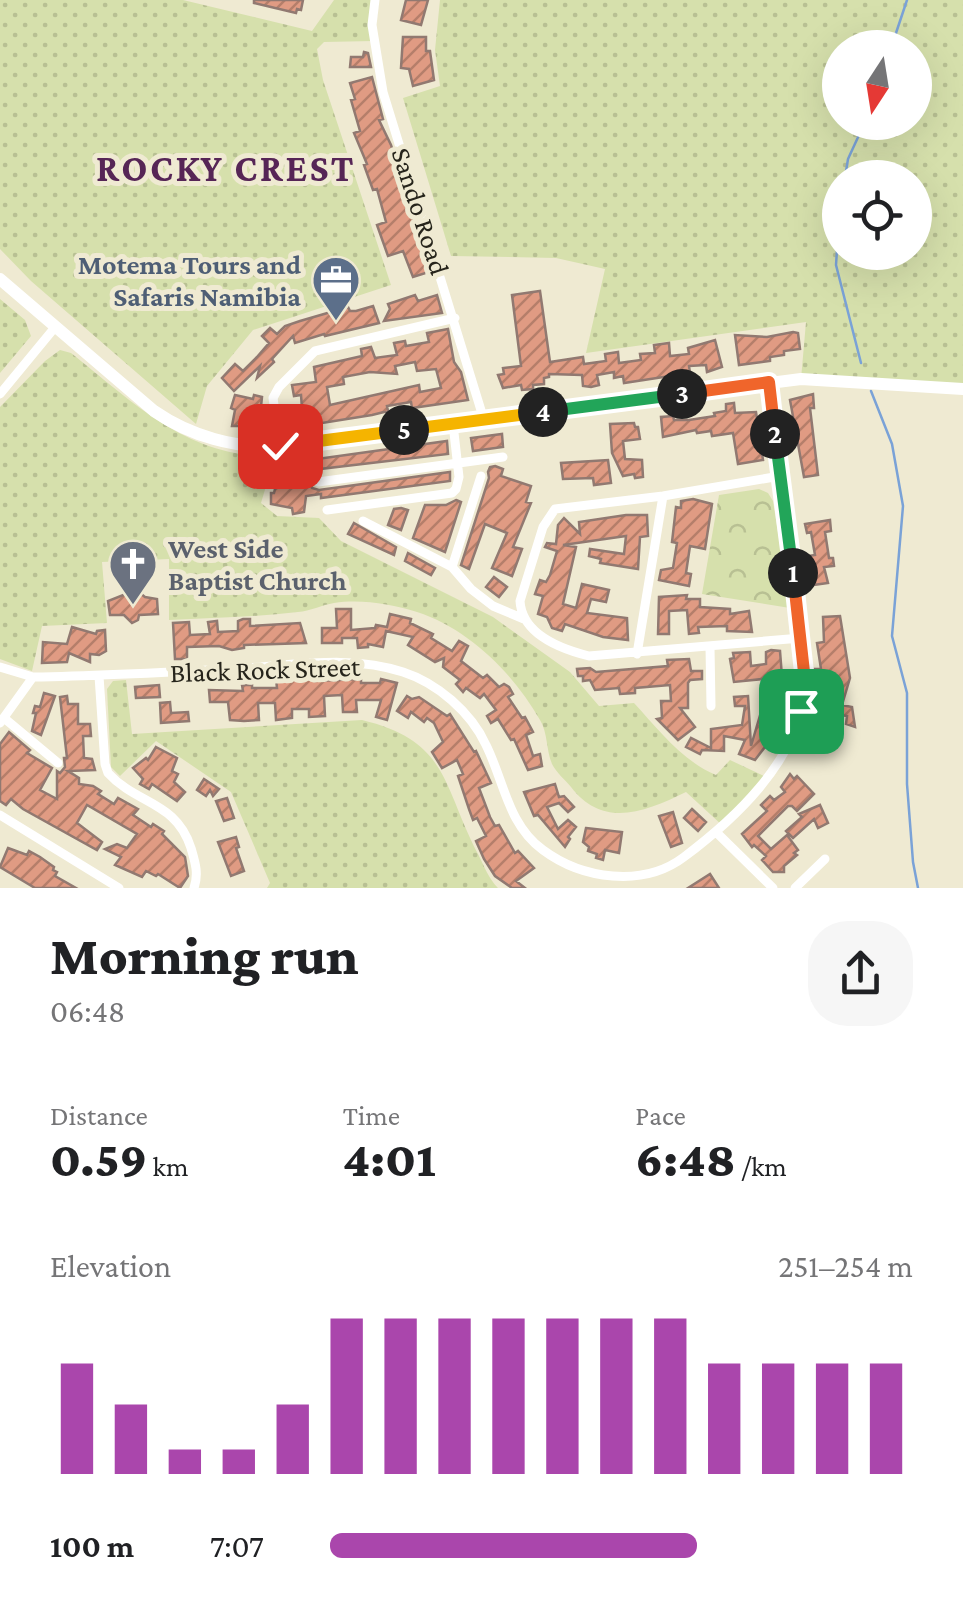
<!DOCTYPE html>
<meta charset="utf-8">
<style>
:root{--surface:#fff;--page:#f6f6f6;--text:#202124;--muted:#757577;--accent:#aa46ac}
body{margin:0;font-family:"Crimson Pro",serif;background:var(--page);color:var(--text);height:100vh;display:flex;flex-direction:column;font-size:38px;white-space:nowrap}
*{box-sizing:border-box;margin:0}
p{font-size:32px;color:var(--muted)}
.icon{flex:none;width:55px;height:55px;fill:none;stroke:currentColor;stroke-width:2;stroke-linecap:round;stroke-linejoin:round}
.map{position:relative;height:888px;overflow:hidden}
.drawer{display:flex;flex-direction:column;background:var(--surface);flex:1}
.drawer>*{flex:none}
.needle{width:65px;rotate:192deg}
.controls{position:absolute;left:822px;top:30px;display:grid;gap:20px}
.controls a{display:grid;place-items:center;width:110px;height:110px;border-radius:50%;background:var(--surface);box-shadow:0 10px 40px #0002;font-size:50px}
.pin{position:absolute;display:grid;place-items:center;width:85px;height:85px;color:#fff;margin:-42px;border-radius:20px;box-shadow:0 5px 15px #0006}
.km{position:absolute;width:50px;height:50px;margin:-25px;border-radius:50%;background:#222;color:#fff;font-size:28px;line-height:50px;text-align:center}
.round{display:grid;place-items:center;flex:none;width:105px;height:105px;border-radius:40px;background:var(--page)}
.summary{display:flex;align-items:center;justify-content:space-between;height:170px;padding:0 50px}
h1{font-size:55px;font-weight:800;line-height:75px}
.figures{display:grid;grid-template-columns:repeat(3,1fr);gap:15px;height:170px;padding:10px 50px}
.figures div{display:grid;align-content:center}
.figures b{font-size:50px;font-weight:800}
.figures small{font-size:28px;font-weight:400}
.figures p{font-size:28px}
.chart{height:280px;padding:20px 50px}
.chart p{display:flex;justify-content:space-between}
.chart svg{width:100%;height:180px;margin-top:10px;stroke:var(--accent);stroke-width:6}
ul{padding:0 50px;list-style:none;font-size:32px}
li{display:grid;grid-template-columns:160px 120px 1fr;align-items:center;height:75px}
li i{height:25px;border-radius:12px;background:var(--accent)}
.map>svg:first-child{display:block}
.grass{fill:url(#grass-dots);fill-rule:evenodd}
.park{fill:url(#park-crowns)}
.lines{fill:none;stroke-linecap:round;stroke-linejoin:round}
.stream{stroke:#7aa2d7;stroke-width:2.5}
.building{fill:url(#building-hatch);stroke:#917971;stroke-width:2.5;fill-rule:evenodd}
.street{stroke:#fff;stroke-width:9}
.secondary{stroke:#fff;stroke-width:12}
.split-1-casing{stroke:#fff;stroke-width:20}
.split-2-casing{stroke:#fff;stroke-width:20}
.split-3-casing{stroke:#fff;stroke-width:20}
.split-4-casing{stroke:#fff;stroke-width:20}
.split-5-casing{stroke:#fff;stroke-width:20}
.split-6-casing{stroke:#fff;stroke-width:20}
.split-1{stroke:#f0652b;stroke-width:12}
.split-2{stroke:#22a559;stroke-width:12}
.split-3{stroke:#f0652b;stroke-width:12}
.split-4{stroke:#22a559;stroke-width:12}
.split-5{stroke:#f5b400;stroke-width:12}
.split-6{stroke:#f5b400;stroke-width:12}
.labels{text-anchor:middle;stroke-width:10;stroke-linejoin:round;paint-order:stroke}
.street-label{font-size:28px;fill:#26241b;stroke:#efead2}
.service-label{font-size:28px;font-weight:bold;fill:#4e5e75;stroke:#efead2;text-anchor:end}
.worship-label{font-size:28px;font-weight:bold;fill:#5b616d;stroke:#efead2;text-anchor:start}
.district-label{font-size:38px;font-weight:bold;letter-spacing:2.5px;fill:#562556;stroke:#efead2}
</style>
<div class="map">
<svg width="963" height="888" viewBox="0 0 963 888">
<defs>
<pattern id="grass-dots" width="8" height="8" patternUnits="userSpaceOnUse" patternTransform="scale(2.5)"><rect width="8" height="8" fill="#d6e0ac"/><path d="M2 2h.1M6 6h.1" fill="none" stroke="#b8c093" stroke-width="1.8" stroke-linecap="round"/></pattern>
<pattern id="park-crowns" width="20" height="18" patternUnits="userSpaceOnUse" patternTransform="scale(2.5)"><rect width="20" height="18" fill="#d6e0ac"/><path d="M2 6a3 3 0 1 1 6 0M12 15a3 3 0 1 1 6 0" fill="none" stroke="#b8c093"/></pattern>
<pattern id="building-hatch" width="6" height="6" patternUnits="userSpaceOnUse" patternTransform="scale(2.5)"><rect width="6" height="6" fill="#e09b83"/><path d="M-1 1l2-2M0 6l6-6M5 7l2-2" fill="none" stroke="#b57e6a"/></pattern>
</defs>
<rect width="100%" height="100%" fill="#efead2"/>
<path class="grass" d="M0,0H183L312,31L334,0H379L374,41L324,42L317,49L323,80L391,285L253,330L207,386L196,424L31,281L0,249Z
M440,0H963V389L801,379L806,322L586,353L605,269L556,258L451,256L403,98L440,86L435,50ZM840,48H915V122H840ZM840,178H915V252H840Z
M0,299L25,320L31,336L0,373Z
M60,350L71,353C134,403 189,459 275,456L261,503L277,516L319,518L341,541L493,617L570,672L599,706L634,703C658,729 682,761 716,775L730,760L766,777L723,826L686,792C645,812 603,829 571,787C565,780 556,772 552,764C546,750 548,733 540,720C513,673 469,629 417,612C391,604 361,599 334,603C322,605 310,611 298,612C255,617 212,618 169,620V559L102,562L107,623L42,626L32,671L0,659V407L45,361Z
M126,680L132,734L362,720C449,741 442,785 478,854C484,866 489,879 498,888H267L270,883L231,792L156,741L120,776L111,767L107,689L113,681Z"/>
<path class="park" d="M759,489L768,493L773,501L790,608L702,594L719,495Z"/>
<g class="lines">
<path class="stream" d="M891,48L907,0
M845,178L848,159L865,122
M840,205L836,265L861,363
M871,391L892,444L903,506L892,636L907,693V784L913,862L918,888"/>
</g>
<path class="building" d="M254,0H303L301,10L297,9L296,13L254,3Z
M406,0H428L421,25L401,20Z
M403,37H426V51H430L434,80L413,86L409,69L401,68Z
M364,52L368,53L371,67H350L351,57H363Z
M372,77L383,119L379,120L391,145L429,272L413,277L403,251L388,256L377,225L386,222L377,189L373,190L364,165L367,164L354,133L360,131L351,100L355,99L350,83Z
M540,291L550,362L583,357L584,364L606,361L605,354L618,352L619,363L641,360L640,354L655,353L654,345L669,343L670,356L689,354L688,348L715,340L722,367L707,372L706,365L689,366L690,373L624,383L623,376L614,378V372L597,375L599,385L591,387L583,386L582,375L549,374V377L544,378V384L533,385V389L522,390L521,385L503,388L498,375L504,374L503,368L521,366L512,295Z
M415,295L418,301L437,295L442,313L384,321L390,309L388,304Z
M373,306L379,323L325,336L324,334L295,343L293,336L272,359L274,362L257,378L260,366L234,391L222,378L235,364L243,371L257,357L269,343L262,336L270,328L277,334L285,326L300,321L348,307L350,311H356Z
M448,329L454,362L461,372L468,400L412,408L411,402L387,406L388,411L372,415L303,426L304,431L291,433L287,429L284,412L302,409L301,395L294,396L292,385L316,382L314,367L362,356L361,349L371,347L375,358L397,355L394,343L405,341L406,346L429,342L427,333ZM415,362L417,371L436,369L441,388L420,392L419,385L330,405L327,387L344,384L343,377L370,372L397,374L395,366Z
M793,332L798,333L800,349L784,351V355L770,357V361L739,365L735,335L767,337Z
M813,394L814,408H810L818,475L804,477L790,400Z
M235,395L253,399L254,395L262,397L260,416L263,417L260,426H232L235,410L231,408Z
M734,403L735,413L756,412L763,460L738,464L733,433L712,436L711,431L697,433L696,430L663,437L661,417L673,416L674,420H689L715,416L714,413L726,411V404Z
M634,423L635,427H638L640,439L623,441L625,459L642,460L643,477L635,478L634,474L623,476L612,453L610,424Z
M502,434L503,447L473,451L471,438Z
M447,441L448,454L312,470L310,482L312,488L319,490L450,472V481L321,498V494L306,496L304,512L293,514L292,508L271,504V493H274L278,477L300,481L302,464L318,462L317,459Z
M608,460L611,483L594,485L593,478L563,479L561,463Z
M495,466L503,469L501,476L531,486L526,502L531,503L513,547L522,549L512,576L492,568L507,533L485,524L469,569L461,565L489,478L488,472L490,467Z
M693,499L712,504L705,549L690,546L686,573L691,574L689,586L659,580L661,570L673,568L677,543L672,542L676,507L681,508V501Z
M456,500L461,502L445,552L413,538L425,505H446Z
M401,508L408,510L401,530L388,525L394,509Z
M626,515H647L648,536L640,537L638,569L600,563L601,559L589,556L590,549L624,554L626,536L563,545L576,547L563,604L576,608L582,584L609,590L606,602L591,599L587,613L627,618L628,640L603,637L565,624L562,631L552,628L547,617L538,614L543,596L535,594L540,580L546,582L550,575L557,551L545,547L547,543L556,544L558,525L564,518L580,534L579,522Z
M830,520L831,531L825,532L829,558H833L834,566L824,567L828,583L813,585L808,556L815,555L811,532L807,533L805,524Z
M354,523L396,547L394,555L348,534Z
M408,553L435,568L431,575L405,561Z
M494,577L507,587L499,597L486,587Z
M136,590L145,597L157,599L158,614L139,615L138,620L132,623L124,615H110L108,601Z
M687,595L686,599H700V607L730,609V614L749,611L752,632L727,631V626L698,627L699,633L689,634L687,610L669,611V634H658L659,597Z
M336,609H351V630L375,628L376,625L387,627L390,614L411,619L410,623L433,634L431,638L452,651L459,641L468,646L461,661L483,678L487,675L499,687L504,684L509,687L513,694L508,697L522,718L525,717L533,732L526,735L533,756L540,754L542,766L528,770L514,739L511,740L498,719L491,723L487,716L496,710L484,694L480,698L466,688L463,692L456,684L460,680L443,667L444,658L435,662L408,645L413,637L386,631L383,647L368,644V647L358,648L357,638H342V643H322V628H337Z
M840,616L850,678L842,705L852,707L855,727L846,724L847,716L821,712L830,677L817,678L815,669H821L817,643L824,642L823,617Z
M243,619H250V626L300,623L306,643L244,645V648L232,650L219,646L187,647V659H175L173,623L189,622L190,635L210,634L208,622L217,621L218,632L238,631V621Z
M72,627L96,634L97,631L105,630L106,651L99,655L90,654V662L69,653L67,662L42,663L43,642L67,644Z
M771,650L780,651L782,677L734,682L730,659L734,658L733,653L750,652L751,666L766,664V652Z
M689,659L691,671H702V679L690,680L688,683V708H680L695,727L678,740L657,719L662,718L661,701H671L670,685L635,688V693L620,694L619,688L595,690L590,680L583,681V676H578L577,669L590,668L596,672L668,666L667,660Z
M307,678L315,681L361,679V683H380L381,679L397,683L387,720L376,717L381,700H356L357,712H343L342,695L324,696L325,716L309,717V709H292V718L276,720L275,703H258L259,720L244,721L230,720L228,702H210L209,690L243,691L242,685H252V688H277L276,679Z
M159,685L160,697L136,698L135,687Z
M44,693L55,696L41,735L32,731L36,713H33L35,706L40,707Z
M67,696L68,704H78V724H90L91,736H83L84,758L92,759L95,770L68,771L79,778V784L93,786L101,791L98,794L114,804L118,798L138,809L133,815L151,827L153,824L164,831L162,834L185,857L188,876L180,888L158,874L156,876L146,871L142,877L115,865L121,857L105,849L117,844L127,848L137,834L87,805L77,823L102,842L97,850L23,809L11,799L6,805L0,801V744L9,732L30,750L27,753L52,768L40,790L57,799V771L60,773L65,767L64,758H67L60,697Z
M407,696L412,699L419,697L447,716L450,714L474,752L476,751L491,783L479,788L490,817L495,826L499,825L515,853L518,851L534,868L516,881L525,888H512L495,876L484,859L476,841L486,836L477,818L473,820L469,809L458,776L463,774L457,760L442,768L432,752L443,742L434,723L427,718L424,722L411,712L408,718L397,711Z
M748,696L751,746L761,712L774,716L767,737L771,739L755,760L739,754L745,740L724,736V751L702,750L700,754L686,747L691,738L711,748V729L742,725L745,706H735L734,697Z
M170,702L171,713L188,712L189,721L161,723L160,703Z
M156,747L177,758L172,771L178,774L174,782L185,792L177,801L152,784L149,789L140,784L143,779L133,768L146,758L148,760Z
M790,774L794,779L797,776L814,794L797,811L792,806H788L758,836L771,849L787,835L798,850L794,853L797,855L784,866V872H773L762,860L766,856L754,845L752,847L742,834L767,811L761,805L770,796L774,800L785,792L781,787Z
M204,779L219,789L213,796L210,790L206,796L197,790Z
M555,784L559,797L564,796L574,807L568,812L559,803L547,807L558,829L568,820L576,827L568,837L570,839L565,847L538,815L534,816L524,792Z
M227,798L234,818L224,821L216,801Z
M820,805L828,823L818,828L814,819L793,838L786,831L802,817L799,814Z
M692,809L706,822L698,831L684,818Z
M673,812L682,843L671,847L659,816Z
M586,828L622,832L619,853L605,850L603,860L596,858L597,854L588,851L589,847L583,842Z
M236,837L239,847L236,848L244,871L231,876L218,842Z
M8,848L27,855L29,851L40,857L54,867L53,870L57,872L55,876L76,888H35L0,867Z
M710,874L719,888H688Z"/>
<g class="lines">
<path class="street" d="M375,0L372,25L383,92L484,420
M0,394L56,326
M280,446L273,398L279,387L315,351L455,318
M780,476L663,496L555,509L543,527L520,601C522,634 561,649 589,656L801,638
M318,482L503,457
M327,510L452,493L456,489L459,477L453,424
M363,521L452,567L471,589L493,606L524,619
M452,567L481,476
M710,647L711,706
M637,654L663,496
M0,667L33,677C104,676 174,672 245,668C296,665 353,655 403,672C437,683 471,712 486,745C504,781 508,825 543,850C582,879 643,888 684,857C736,818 792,765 805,698C809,673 801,640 799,615C790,537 776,460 769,382
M99,676L105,764L108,773C137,805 176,801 191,848C195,862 199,873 194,888
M4,718L58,763
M0,723L33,677
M0,815L119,888
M717,833L773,888
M795,888L825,859"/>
<path class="secondary" d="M0,279L154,411C190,436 236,449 280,446L801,379L963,389"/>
</g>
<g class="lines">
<g class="split-1-casing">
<path id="split-1" d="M793,573L806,690L801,711"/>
</g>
<g class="split-2-casing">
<path id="split-2" d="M775,434L793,573"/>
</g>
<g class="split-3-casing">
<path id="split-3" d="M682,394L769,382L775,434"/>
</g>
<g class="split-4-casing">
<path id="split-4" d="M543,412L682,394"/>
</g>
<g class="split-5-casing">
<path id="split-5" d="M404,430L543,412"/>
</g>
<g class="split-6-casing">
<path id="split-6" d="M280,446L404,430"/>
</g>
<use href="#split-1" class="split-1"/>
<use href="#split-2" class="split-2"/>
<use href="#split-3" class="split-3"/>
<use href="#split-4" class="split-4"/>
<use href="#split-5" class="split-5"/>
<use href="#split-6" class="split-6"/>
</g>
<defs>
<g id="office-pin" transform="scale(2.5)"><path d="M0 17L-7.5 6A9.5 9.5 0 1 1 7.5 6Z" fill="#5c6f8a" stroke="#efead2"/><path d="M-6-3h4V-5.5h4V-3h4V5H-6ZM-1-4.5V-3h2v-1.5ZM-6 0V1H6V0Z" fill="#fff"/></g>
<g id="church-pin" transform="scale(2.5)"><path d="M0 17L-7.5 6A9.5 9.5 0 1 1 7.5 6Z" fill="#6b7280" stroke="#efead2"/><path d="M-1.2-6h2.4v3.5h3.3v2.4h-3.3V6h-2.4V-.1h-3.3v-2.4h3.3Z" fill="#fff"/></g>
</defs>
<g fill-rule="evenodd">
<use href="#office-pin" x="336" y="280"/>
<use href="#church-pin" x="133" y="564"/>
</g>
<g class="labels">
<g class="street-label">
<text transform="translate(421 211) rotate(72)" y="10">Sando Road</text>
<text transform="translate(265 669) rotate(-2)" y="10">Black Rock Street</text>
</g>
<g class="service-label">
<text x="301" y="274">Motema Tours and<tspan x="301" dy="32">Safaris Namibia</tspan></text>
</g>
<g class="worship-label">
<text x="168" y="558">West Side<tspan x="168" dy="32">Baptist Church</tspan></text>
</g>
<g class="district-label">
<text x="226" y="181">ROCKY CREST</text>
</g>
</g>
</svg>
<div class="controls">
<a><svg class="needle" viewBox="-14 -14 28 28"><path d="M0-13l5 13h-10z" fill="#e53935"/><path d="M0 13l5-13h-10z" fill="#757577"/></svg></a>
<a><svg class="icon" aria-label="locate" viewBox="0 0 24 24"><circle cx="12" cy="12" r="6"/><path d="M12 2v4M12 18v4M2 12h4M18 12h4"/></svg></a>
</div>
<div class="pin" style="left:801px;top:711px;background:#1e9e55"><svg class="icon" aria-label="arrive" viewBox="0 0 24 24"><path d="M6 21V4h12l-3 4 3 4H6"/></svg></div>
<div class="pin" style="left:280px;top:446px;background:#d93025"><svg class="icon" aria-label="check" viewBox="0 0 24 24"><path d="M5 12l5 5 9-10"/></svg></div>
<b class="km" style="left:793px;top:573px">1</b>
<b class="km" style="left:775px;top:434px">2</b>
<b class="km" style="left:682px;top:394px">3</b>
<b class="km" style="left:543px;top:412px">4</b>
<b class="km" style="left:404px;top:430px">5</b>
</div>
<section class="drawer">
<div class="summary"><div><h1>Morning run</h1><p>06:48</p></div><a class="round"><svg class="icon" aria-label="share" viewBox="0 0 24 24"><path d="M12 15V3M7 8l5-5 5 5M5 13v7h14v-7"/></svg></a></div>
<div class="figures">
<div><p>Distance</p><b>0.59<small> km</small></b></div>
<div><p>Time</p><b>4:01</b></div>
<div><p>Pace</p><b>6:48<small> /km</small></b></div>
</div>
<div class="chart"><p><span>Elevation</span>251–254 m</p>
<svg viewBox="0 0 160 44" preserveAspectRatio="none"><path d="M5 44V17M15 44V27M25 44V38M35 44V38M45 44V27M55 44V6M65 44V6M75 44V6M85 44V6M95 44V6M105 44V6M115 44V6M125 44V17M135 44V17M145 44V17M155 44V17"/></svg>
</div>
<ul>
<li><b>100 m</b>7:07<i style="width:63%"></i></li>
</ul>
</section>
